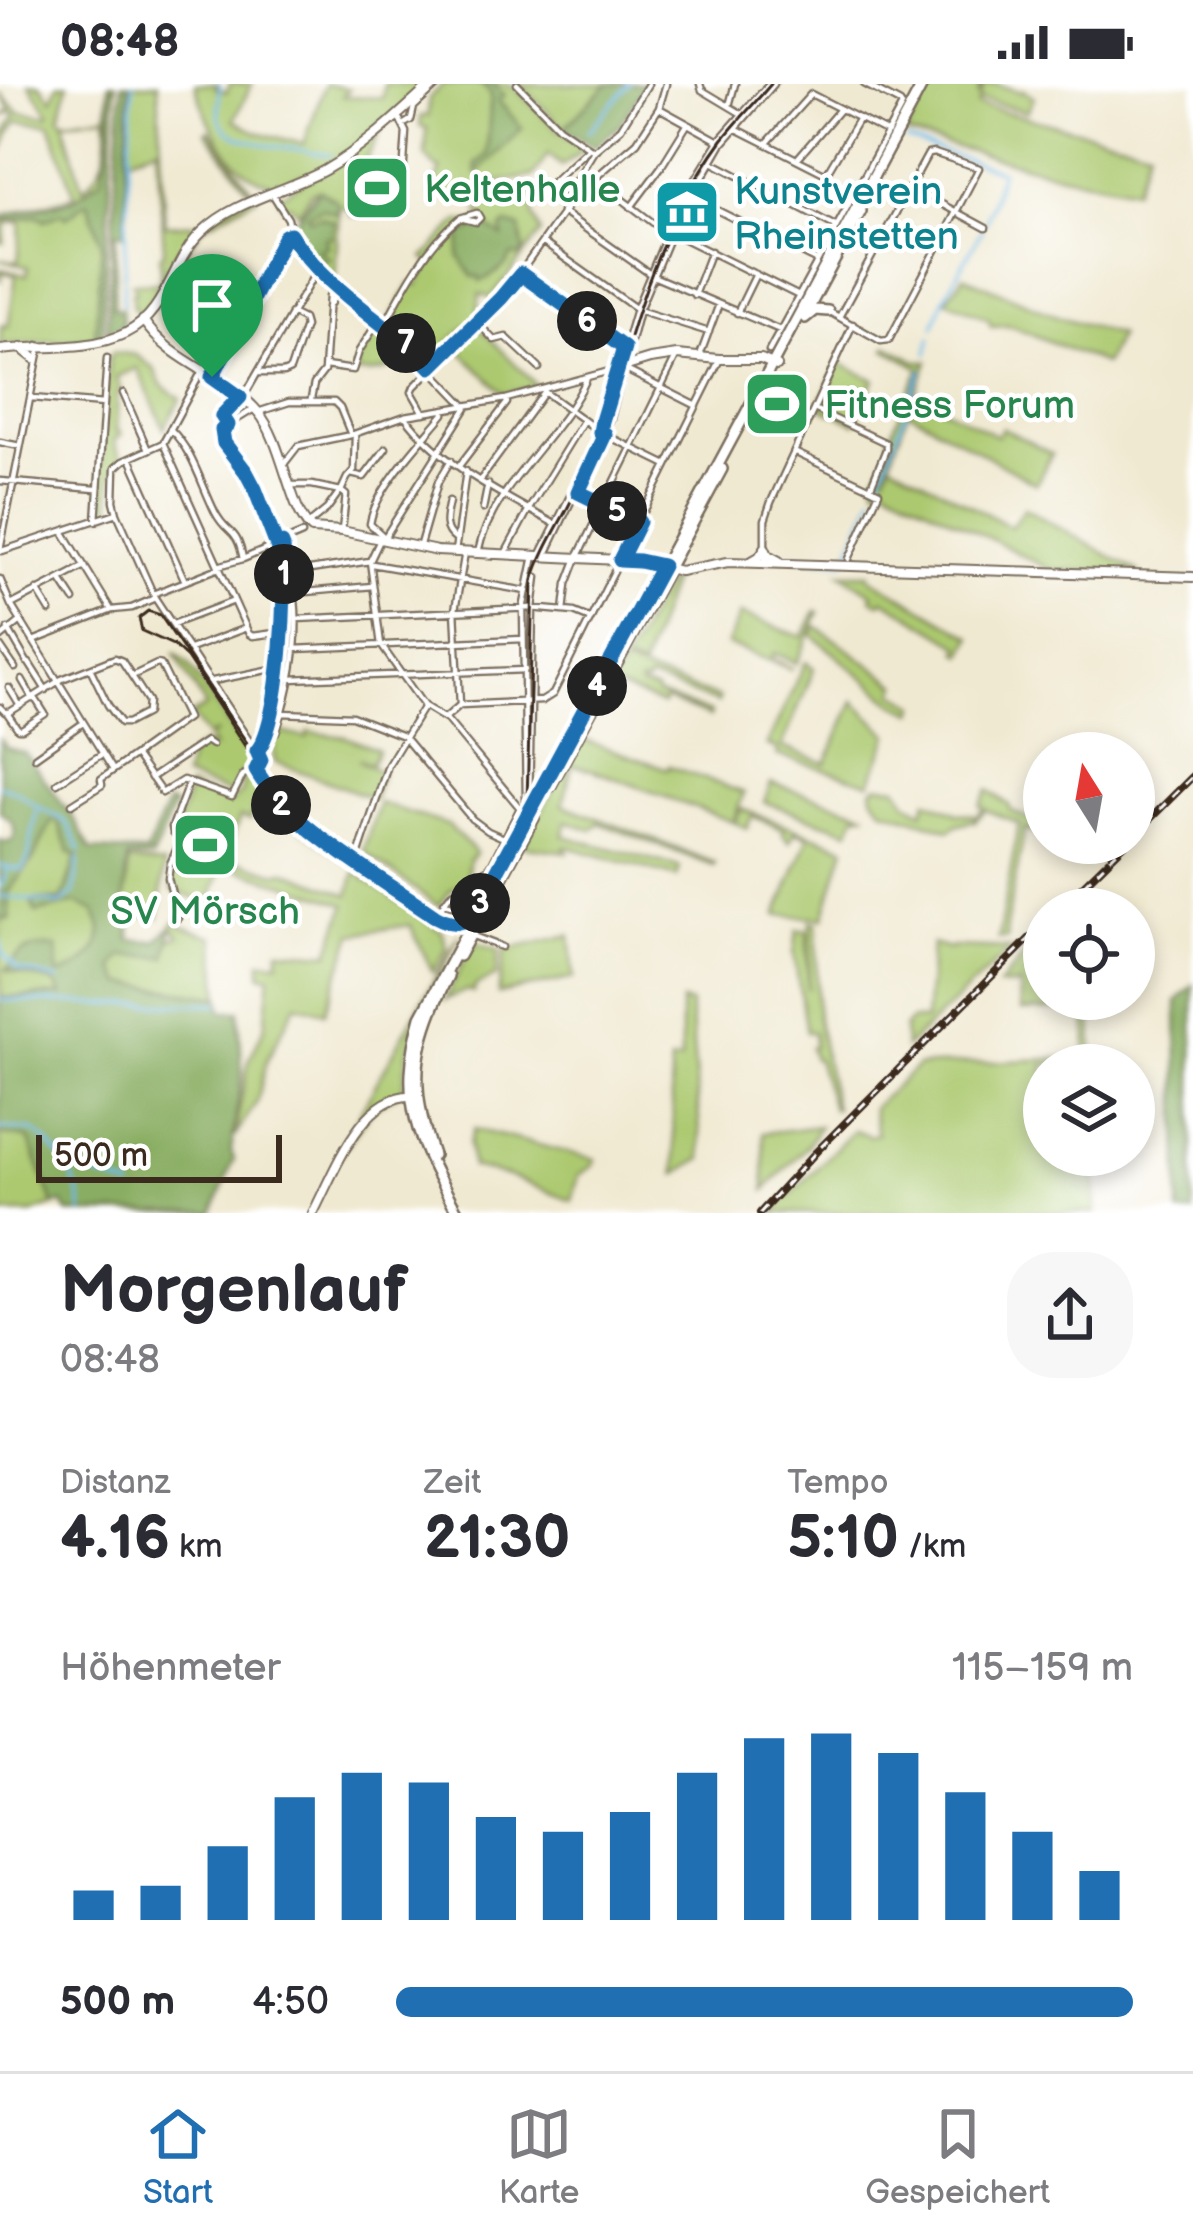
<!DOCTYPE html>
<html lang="de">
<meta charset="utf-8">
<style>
:root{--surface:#fff;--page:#f7f7f7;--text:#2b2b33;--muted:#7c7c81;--line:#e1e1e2;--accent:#1f6fb2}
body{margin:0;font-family:"Balsamiq Sans",sans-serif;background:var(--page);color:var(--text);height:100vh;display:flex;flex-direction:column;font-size:45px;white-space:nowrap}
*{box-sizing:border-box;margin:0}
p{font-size:39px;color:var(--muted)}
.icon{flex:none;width:66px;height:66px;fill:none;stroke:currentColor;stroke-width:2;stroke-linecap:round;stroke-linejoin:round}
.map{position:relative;height:1129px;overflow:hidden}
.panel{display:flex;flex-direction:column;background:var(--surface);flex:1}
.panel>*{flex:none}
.needle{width:78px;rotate:349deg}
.tools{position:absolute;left:1023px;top:648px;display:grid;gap:24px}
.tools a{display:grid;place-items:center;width:132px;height:132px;border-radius:50%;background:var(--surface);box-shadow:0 6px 18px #0003;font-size:60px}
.scale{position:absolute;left:36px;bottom:30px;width:246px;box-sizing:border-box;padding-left:12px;border:6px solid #3b2a1e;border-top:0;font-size:33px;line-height:42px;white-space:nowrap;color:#3b2a1e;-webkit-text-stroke:9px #fff;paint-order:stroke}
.pin{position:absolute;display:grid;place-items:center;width:102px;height:102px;color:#fff;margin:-123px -51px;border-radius:50% 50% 50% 0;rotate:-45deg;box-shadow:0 0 12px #0007}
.pin .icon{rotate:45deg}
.km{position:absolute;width:60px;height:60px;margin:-30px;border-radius:50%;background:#222;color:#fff;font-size:33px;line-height:60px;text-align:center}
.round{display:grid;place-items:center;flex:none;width:126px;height:126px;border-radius:48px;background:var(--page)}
.headline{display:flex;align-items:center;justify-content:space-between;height:204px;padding:0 60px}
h1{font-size:66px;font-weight:600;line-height:90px}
.figures{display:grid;grid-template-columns:repeat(3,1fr);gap:18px;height:204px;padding:12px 60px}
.figures div{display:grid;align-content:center}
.figures b{font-size:60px;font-weight:600}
.figures small{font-size:33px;font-weight:400}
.figures p{font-size:33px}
.chart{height:336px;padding:24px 60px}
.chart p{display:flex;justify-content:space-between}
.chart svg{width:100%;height:216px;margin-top:12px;stroke:var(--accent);stroke-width:6}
ul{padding:0 60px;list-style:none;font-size:39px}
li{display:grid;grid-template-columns:192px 144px 1fr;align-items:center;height:90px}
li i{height:30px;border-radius:15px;background:var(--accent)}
.status{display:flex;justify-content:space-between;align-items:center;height:84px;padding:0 60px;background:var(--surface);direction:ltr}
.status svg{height:33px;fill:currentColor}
.tabs{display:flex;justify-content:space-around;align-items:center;height:168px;border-top:3px solid var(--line);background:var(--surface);font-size:33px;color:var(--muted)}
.tabs a{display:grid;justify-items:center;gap:6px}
.tabs .selected{color:var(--accent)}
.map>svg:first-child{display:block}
.green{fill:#acc970;stroke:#747a47;stroke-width:3;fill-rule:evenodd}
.forest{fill:#89ad62;stroke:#626c40;stroke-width:3}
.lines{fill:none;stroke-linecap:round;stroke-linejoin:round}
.stream{stroke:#70bbe9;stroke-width:3}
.street-casing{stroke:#7a6d5d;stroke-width:9}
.secondary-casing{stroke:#7a6d5d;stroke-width:12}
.primary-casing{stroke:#7a6d5d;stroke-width:14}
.street{stroke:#fff;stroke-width:4.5}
.secondary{stroke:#fff;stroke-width:8}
.primary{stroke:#fff;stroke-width:9}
.tram{stroke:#3b2a1e;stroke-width:3}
.rail-casing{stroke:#3b2a1e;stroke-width:8}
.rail{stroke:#fff;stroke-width:3;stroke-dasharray:9;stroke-linecap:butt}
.route-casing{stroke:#fff;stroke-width:24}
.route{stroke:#1f6fb2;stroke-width:15}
.labels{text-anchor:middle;stroke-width:9;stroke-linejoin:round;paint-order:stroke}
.leisure-label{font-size:39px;fill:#27864d;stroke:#fff;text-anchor:start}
.culture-label{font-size:39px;fill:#0d838f;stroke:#fff;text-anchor:start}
</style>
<div class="status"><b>08:48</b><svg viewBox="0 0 49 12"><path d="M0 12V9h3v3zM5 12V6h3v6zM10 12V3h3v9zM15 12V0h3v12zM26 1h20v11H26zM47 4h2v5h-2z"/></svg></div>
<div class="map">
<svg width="1193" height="1129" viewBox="0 0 1193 1129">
<rect width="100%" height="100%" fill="#fff"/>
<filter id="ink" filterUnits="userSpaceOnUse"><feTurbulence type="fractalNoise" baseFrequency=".00833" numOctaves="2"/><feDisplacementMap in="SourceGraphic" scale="24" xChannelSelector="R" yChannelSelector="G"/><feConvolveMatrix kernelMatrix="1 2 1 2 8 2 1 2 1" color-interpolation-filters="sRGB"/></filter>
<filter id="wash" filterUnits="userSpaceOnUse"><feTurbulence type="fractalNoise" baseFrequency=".004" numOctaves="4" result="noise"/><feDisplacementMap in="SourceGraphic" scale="48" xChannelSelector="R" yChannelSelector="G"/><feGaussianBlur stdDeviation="2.7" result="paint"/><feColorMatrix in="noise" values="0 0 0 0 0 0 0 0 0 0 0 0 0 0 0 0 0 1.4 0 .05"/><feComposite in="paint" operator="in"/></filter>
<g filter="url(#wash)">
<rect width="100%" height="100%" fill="#f0e9d1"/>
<path class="green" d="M29,0H40L52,15L58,0H68L60,33L65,37L107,31L109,0H111L108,62L101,95L74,116L0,132L75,112L50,40L18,37L9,50L0,73V52L6,48L16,31L12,28L0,34L11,26L0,9L20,28L48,31L49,29ZM106,31C109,60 107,85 83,104L64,38Z
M131,0H158L161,61L128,74Z
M195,0H218L216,5L227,8L230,0H252L234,36L257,48L304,60L325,0L349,5L343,12L383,14L384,0H429C389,35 346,80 295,98L298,93C246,123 206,40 195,0Z
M444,0H481L491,10L487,71L476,80L477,88L522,44L498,16L504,10L493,0H510L558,46L585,64L562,82L548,70L534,92L489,100L477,109V115L432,111L441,85L435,83L425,71L427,44L420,42L421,32H428L429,14Z
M519,0H608L564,44Z
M932,0H978L981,1L978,9L980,13L984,0H996L1021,8L1023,6L1034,14L1027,28L980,15L978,21L1149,64L1135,105L1062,91L906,50Z
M209,46L257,113L203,142L158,215L141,231L133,223L132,209L136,208L132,199H161L160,173L164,168L157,65L161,63L165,141L198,139L252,110L209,52L206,48Z
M379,50L363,82L369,81L366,90H362V94H356L350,113L363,124H359V131H350V123H339L335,197L318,179L327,176L319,165L328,161L307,130L322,124L328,126L332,113L319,106L311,109L299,128L289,121L283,122L279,113Z
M533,105V132L541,149L491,214L480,210L477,236L474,239L472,237L430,277L392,244L395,234L392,233L411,199L418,201L430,179L424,174L459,137L479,139L482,132L478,128L487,119Z
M87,117L102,159L95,254L0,261L1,241L8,242L16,191L2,188L0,198V185L27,191L28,183L0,175L18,178L21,138L6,139L4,159L0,158V137L61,129Z
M964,192L1057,232L1119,251L1104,280L1010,241L991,242L989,235L946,216Z
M476,241L478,242L537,302L504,310L456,263Z
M379,242L414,270C397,282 377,294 356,288L362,268Z
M888,262L917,277H928L910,325L917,310L997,352L1002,344L1052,370L1036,400L908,327L885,392L891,378L1011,443L1024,424L1140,489L1051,486L883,400L880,404L876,402L874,398L892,357L889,355L920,284L886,265Z
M113,268L136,271L154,285L161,301L181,315L164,344L137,284L116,293L121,305L118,307L116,347H119L121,352L115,355V361L122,376C107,387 110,411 112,428L102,431L100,404L109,274Z
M839,279L875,296L855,339L823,325L820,320Z
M841,489H870L869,493L972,553L963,571L958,567L961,562L883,515L880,519L871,514L873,510Z
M672,496L642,584L626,579L625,581L719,614L718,619L649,595L647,600H640V603L656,607L657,611L711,629L710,633L665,616L663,621L611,602L667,498Z
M816,527L819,528L797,579L774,569L772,575L793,585L727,561L740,530L803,553Z
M816,542L898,601L895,609L917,621L914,628L894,619L812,551Z
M174,568L188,579L254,680L241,691L231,710L184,693L190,670L204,660L214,663L209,654L217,648L207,653L192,631L206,623Z
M806,578L814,585L782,663L826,679L854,617L889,651L870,699L777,671L778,665L767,661Z
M277,647L307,654L308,648L346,653L378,666L371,680L358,676L381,688L374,715L275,678L273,667Z
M581,655L668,685L669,682L744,709L733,738L593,686L572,681L563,721L715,779L714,782L599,739L592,746L566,737L564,752L680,783L677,793L568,763H564L567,768L527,763L523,760Z
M250,691C266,698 277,721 292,733C310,748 330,762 349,776L347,778L280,730L258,707L250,736L240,733L209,819L172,806V779L185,753L176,748L189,703L231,718L241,709L244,695Z
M771,699L859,727L864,729L856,731L849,747L764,718Z
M878,701L897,703L908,719L923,728L927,716L957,729L974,731L975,734L984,724L980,722L988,706L1009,721L1010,726L1044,742V753L1025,745L1006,844L1007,855H998L1019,740L986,726L974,738L972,736L956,741L950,746L883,725L873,712L872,705Z
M379,719L448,741L476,769L469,776L466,797L450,807L438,822L363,767Z
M741,725L845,763L824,834L777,831L809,752L795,748L789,758L783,751L784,746L752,732L747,744L735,739Z
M51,736L58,738L70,769L77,772L62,816H36L33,820L37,828L76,819L95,828C97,835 102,841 101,848C101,869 75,888 58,891L56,863L8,886L54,898L62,912L1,915L0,835L9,834L8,808L33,775Z
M129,777L164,781L159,834L123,830Z
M238,777L276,789L285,787L349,811L355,788L442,847L447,864L433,888L410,841L353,850L325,928L296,920L267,976L257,1018L234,1053L249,976L265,942L270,892L261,891V877L279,878V866L329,869L346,820L236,785Z
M177,836L181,842L214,853L220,913L122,899L114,884L121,872L179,852L172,842Z
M811,838L817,839V934L835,1024H832L817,975H814L810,963L814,962L813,948H806L794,869L797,846H807L808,906Z
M459,851L417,939L408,967L403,1006L371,1026L347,1061L343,1059Z
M570,851L574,894L498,910L505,866Z
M477,859L499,865L496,892L475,902L474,908L467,906L445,916L471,862Z
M932,860L950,865L952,863L1011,865L905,964L904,944L911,936H925Z
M1029,865H1044V915H1092L1093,981H1044V1071H1095L1096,1129H773L854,1046L870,1052L877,1050L872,1024L918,982L1087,973L1086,925L1021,927L1019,901L999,902Z
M681,918L690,920L702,1075L676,1090L670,978L681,977Z
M819,1042L807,1062L765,1106L763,1049Z
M474,1045L595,1075L594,1081L579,1091L572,1117L508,1092L472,1083L469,1060Z
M0,1050L28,1054L54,1121L32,1129H0Z"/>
<path class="forest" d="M111,0H116L102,252L95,254L102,159L88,118C78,120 75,130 65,133L61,129L45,136L37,131L0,137V132L74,116L101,95L108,62Z
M122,0H129L125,149H116L114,224L122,225L123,240L107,247Z
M481,0H493L504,11L498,17L522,44L477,90L476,80L487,71L491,10Z
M608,0H645L619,42L594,63L564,44Z
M319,106L338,118L336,129L322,124L308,130L310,135L321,132L334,137L332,153L325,154L328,163L319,165L329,174L318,179L292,146V141Z
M507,140L520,144L524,167L521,172H511C507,184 491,193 480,197L478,192L473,193L459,172L462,151L473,145L488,143L503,153L502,144Z
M0,655L7,664L25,669L74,735L91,766L146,769L168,719L174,722L152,774H128L123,830L131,832L130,856L156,857L172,842L166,873L122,872L114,884L122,899L220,913L222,927H239L242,989L231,1067L234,1075L213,1129H68L63,1119L54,1121L28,1054L0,1050V914L62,911L54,898L6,886C23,863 30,863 57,863L58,891C75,888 101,869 101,848C102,841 97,835 95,828L76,819L36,829L32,820L36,816L44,818L62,816L77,772L70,769L58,738L52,737L33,775L8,808L9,835H0V756L8,759L14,754C16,740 11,735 0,728Z
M1193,901V1129H1179L1177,917Z"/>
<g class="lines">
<path class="stream" d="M220,0C220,11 216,30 222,40C235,61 283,62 306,67
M588,48L629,0
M907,56L1001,87
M309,68L331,71
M985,139L1000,90
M124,193L133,0
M123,221L124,197
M934,243C943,208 966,179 982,145
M927,270L931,253
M386,272L403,266
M880,396L922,286
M777,470L845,477L873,412
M0,702C21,706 26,717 42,725C52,731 59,731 67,740C72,748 76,758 80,767
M0,782L22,786L28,775L37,725
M0,804L8,784
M0,812L61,820L74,808L79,774
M0,856L3,868
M4,870L18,886L59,896
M0,916L96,920H219
M0,1044L33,1047L47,1058L68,1082L132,1104
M69,1085L80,1112L82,1129"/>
</g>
</g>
<g filter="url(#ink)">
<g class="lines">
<g class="street-casing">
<path id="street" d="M517,0L559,43L594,67
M700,0L702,6L742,30
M729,22L735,0
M659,24L717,56
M398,32L406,48L402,108
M406,39L411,36L414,23L439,0
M735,44L826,90L859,34
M766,60L811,10L888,49
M797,75L840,25
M712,78L835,142
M594,94L656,141L799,212
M910,103L986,144
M539,110L588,65
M273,111L288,135L292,154L318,184L360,224L405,258L467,323L383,456
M691,113L818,177
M564,121L565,114L594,67L621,44L648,0
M631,123L661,83L687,41
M562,128L653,192L780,246
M542,158L638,226L709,248
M522,190L624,264
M694,211L711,167
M328,223L339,206
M828,227L881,257L889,256L979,84L934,69L928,70L839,233
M737,229L756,190
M217,236L236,246
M477,238L494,256L506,253L539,284
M384,242C405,202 425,163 460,134L476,138L480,134L477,129L460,134
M769,267L902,22L900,19L864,0
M699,274L718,223
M325,282L353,286L359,267L378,238
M202,287L163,359L123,377L115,384L114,417L117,429L155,514L260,673L256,686
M628,287L697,322
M258,289H283L290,286L305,242L303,235L291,229
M213,291L285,152L290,150
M542,306L600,348L665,380
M123,309L148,366
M32,314L104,320
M243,314L318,184
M311,315L314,300L324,287L329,212L333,200
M254,325L225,343L222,353L255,405L277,462
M814,325L886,359V365L871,402
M258,328L289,318H334L340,324L351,351L405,332L506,315L617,285
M424,329L412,308L414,303L506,209L576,110L637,58L659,24L666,0
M405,332C441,381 503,411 555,440
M227,339L222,331L240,313
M170,345C193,367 201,400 215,428C227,452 237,442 243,475
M0,358L20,362
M163,359L249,550L253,552L283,548
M794,368L879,408L849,475
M130,374L185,497
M284,380L298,362L351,351
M459,382L507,319L506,315
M351,390L364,393L386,364
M481,395L544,309
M0,397L96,405
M291,401H312L341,407
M580,409L639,438
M449,417C446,432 441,445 455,455
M483,425L488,400
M96,437L107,274
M306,442L327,425L340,407
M63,447L110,524
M342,447L346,411L341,407L347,394L354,386L355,352
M383,452L370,440C375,405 421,358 444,330V326
M380,456L370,477L381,561L424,622L447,636L520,724
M419,464L438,398L451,376
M0,466L39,269L38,261
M2,467L117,429
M455,468L466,387
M478,469C491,402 561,354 587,294
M505,470L529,425L583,337
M546,470L611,334L639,226L671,149L722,60L774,0
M540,472L596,360L636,225L668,148L686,111L721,54L769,0
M765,479V436L771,418L853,240
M372,480L526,507
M218,482L243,475L302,450
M290,489L370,477
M0,495L11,521L113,686
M61,496L74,516
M37,506L50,527
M295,509L373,502
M153,510L219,484
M11,521L85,482
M564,527L567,500L577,474L677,271
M296,535L531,524L574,528L591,535
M173,540L234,517
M8,545L27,578
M0,554L21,537
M33,557L112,526L132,524L155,514
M0,562L15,584
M190,565L246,544
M294,565L523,555
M29,579L46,606
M289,595L525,586
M22,596L33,615
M213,597L277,584
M9,604L20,622
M460,621L542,617L553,610L719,277
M0,623L5,628H10L62,595L115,574L122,577L148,617L147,629L128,639H121L108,621L90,584
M7,629L18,645H22L45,630L35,614
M282,629L352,632L403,652L472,735L488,747L506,755
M445,634L460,621L455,526L465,468
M276,648C290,609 300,557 295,515C294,501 288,491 284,480C283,473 283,467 282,461
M257,667C279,641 285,522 284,485
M135,671L162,709L183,696L232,713L243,691L256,686
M35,673L83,639
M256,686L277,717L298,736L446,839L463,848
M151,694L206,657L212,661
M57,699L102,670
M526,717L523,525L534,472
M72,720L102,701L101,695L187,634L161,581L157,580L132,592
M356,778L388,681L424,622
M444,818C458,826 466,817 473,806L471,801
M435,832L449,812L490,783L520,724L529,718L533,524L537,493
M178,834L168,794L170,780L182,753L173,749L172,743L189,698
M451,839L461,838L473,832
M473,852L502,863"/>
</g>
<g class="secondary-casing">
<path id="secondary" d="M143,236C171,280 226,290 258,328C283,357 290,429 312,445L342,447L437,467L639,477L680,487L728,478L1193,493
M21,264L35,275
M0,266C40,261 90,267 126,249C168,228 171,177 202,148C235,116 285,108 325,86C364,64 398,31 432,0
M617,285L650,275L677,271L719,275H761L777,282
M752,477L759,473L765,464L768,471L779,477
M313,1129C334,1089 362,1007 416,1012"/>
</g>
<g class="primary-casing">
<path id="primary" d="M804,233L861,127
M805,234L815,226L828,227
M550,703L722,385
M459,872L534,734
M433,1071C408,1001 414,958 448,892
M458,1129C418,1058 397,1016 421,933L923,0"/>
</g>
<use href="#street" class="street"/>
<use href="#secondary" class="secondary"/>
<use href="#primary" class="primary"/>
<path class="tram" d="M621,285C642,205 673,123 722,56C737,37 755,19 771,0
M501,770L466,823L458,831L450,832L439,826L304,733L286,716L160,531L148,527L139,534L142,547L173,561L187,574L272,703L290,723L435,826L451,835L460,833C483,811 518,748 527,717L533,497C540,472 554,449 566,427C591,378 616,328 624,273"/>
<g class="rail-casing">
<path id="rail" d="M1134,751L1193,692
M1059,825L1126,759
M760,1129L816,1068L1044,840"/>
</g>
<use href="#rail" class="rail"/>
</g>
</g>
<g class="lines" filter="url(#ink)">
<g class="route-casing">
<path id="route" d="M290,150C326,206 386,237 431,283L501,214L521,190L624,264L602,337L600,348L605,350L578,408L639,438L620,476L639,477L662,482L473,832C459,841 450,840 435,832C381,794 288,743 256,686L261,676L257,667C281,639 287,502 283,463L282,460L277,462L255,405L246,388L224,359L222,346L228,341L222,332L240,313L212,293L285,152Z"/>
</g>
<use href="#route" class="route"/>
</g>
<defs>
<g id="stadium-square" transform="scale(3.45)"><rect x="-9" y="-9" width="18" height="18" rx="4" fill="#2e9e5b" stroke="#fff"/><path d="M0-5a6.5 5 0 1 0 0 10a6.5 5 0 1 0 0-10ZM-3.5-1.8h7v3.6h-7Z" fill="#fff"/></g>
<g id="museum-square" transform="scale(3.45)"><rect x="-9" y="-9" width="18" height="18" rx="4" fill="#0f9aa8" stroke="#fff"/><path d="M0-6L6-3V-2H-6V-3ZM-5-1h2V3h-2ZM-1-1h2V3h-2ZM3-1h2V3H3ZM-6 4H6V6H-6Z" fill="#fff"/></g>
</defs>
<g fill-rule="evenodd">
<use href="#stadium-square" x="377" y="104"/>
<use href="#museum-square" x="687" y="128"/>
<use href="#stadium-square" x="777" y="320"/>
<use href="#stadium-square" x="205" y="761"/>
</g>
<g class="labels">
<g class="leisure-label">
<text x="424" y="118">Keltenhalle</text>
<text x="824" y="334">Fitness Forum</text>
<text x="205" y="840" text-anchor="middle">SV Mörsch</text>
</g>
<g class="culture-label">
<text x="734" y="120">Kunstverein<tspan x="734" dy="45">Rheinstetten</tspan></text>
</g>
</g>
</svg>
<div class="tools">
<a><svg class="needle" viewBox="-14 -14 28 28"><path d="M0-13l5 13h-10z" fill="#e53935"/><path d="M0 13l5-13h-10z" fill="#7c7c81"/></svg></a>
<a><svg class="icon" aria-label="locate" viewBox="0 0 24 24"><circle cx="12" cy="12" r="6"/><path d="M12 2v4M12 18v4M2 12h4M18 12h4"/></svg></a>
<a><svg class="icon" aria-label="layers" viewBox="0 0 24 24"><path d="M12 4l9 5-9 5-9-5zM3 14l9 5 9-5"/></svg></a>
</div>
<div class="scale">500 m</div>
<div class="pin" style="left:212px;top:293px;background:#1e9e55"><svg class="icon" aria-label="arrive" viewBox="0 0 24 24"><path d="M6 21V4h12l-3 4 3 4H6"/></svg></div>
<b class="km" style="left:284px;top:490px">1</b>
<b class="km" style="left:281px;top:721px">2</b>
<b class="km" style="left:480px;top:819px">3</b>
<b class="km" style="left:597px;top:602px">4</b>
<b class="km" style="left:617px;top:427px">5</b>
<b class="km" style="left:587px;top:237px">6</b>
<b class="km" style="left:406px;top:259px">7</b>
</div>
<section class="panel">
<div class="headline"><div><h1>Morgenlauf</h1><p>08:48</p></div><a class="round"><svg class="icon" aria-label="share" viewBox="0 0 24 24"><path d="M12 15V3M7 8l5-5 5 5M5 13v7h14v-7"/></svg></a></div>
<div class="figures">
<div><p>Distanz</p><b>4.16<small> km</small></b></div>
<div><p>Zeit</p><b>21:30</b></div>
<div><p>Tempo</p><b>5:10<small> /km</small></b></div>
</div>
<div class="chart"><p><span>Höhenmeter</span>115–159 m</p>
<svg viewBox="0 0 160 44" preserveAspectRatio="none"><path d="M5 44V38M15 44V37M25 44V29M35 44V19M45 44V14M55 44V16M65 44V23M75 44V26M85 44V22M95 44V14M105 44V7M115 44V6M125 44V10M135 44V18M145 44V26M155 44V34"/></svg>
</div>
<ul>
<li><b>500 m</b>4:50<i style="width:100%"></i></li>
</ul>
</section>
<nav class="tabs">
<a class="selected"><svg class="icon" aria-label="home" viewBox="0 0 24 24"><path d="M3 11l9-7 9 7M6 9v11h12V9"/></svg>Start</a>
<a><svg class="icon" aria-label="map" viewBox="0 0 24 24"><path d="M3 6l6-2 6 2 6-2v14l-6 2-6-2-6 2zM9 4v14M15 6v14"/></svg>Karte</a>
<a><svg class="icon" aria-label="saved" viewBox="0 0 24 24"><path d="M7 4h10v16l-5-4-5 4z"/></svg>Gespeichert</a>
</nav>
